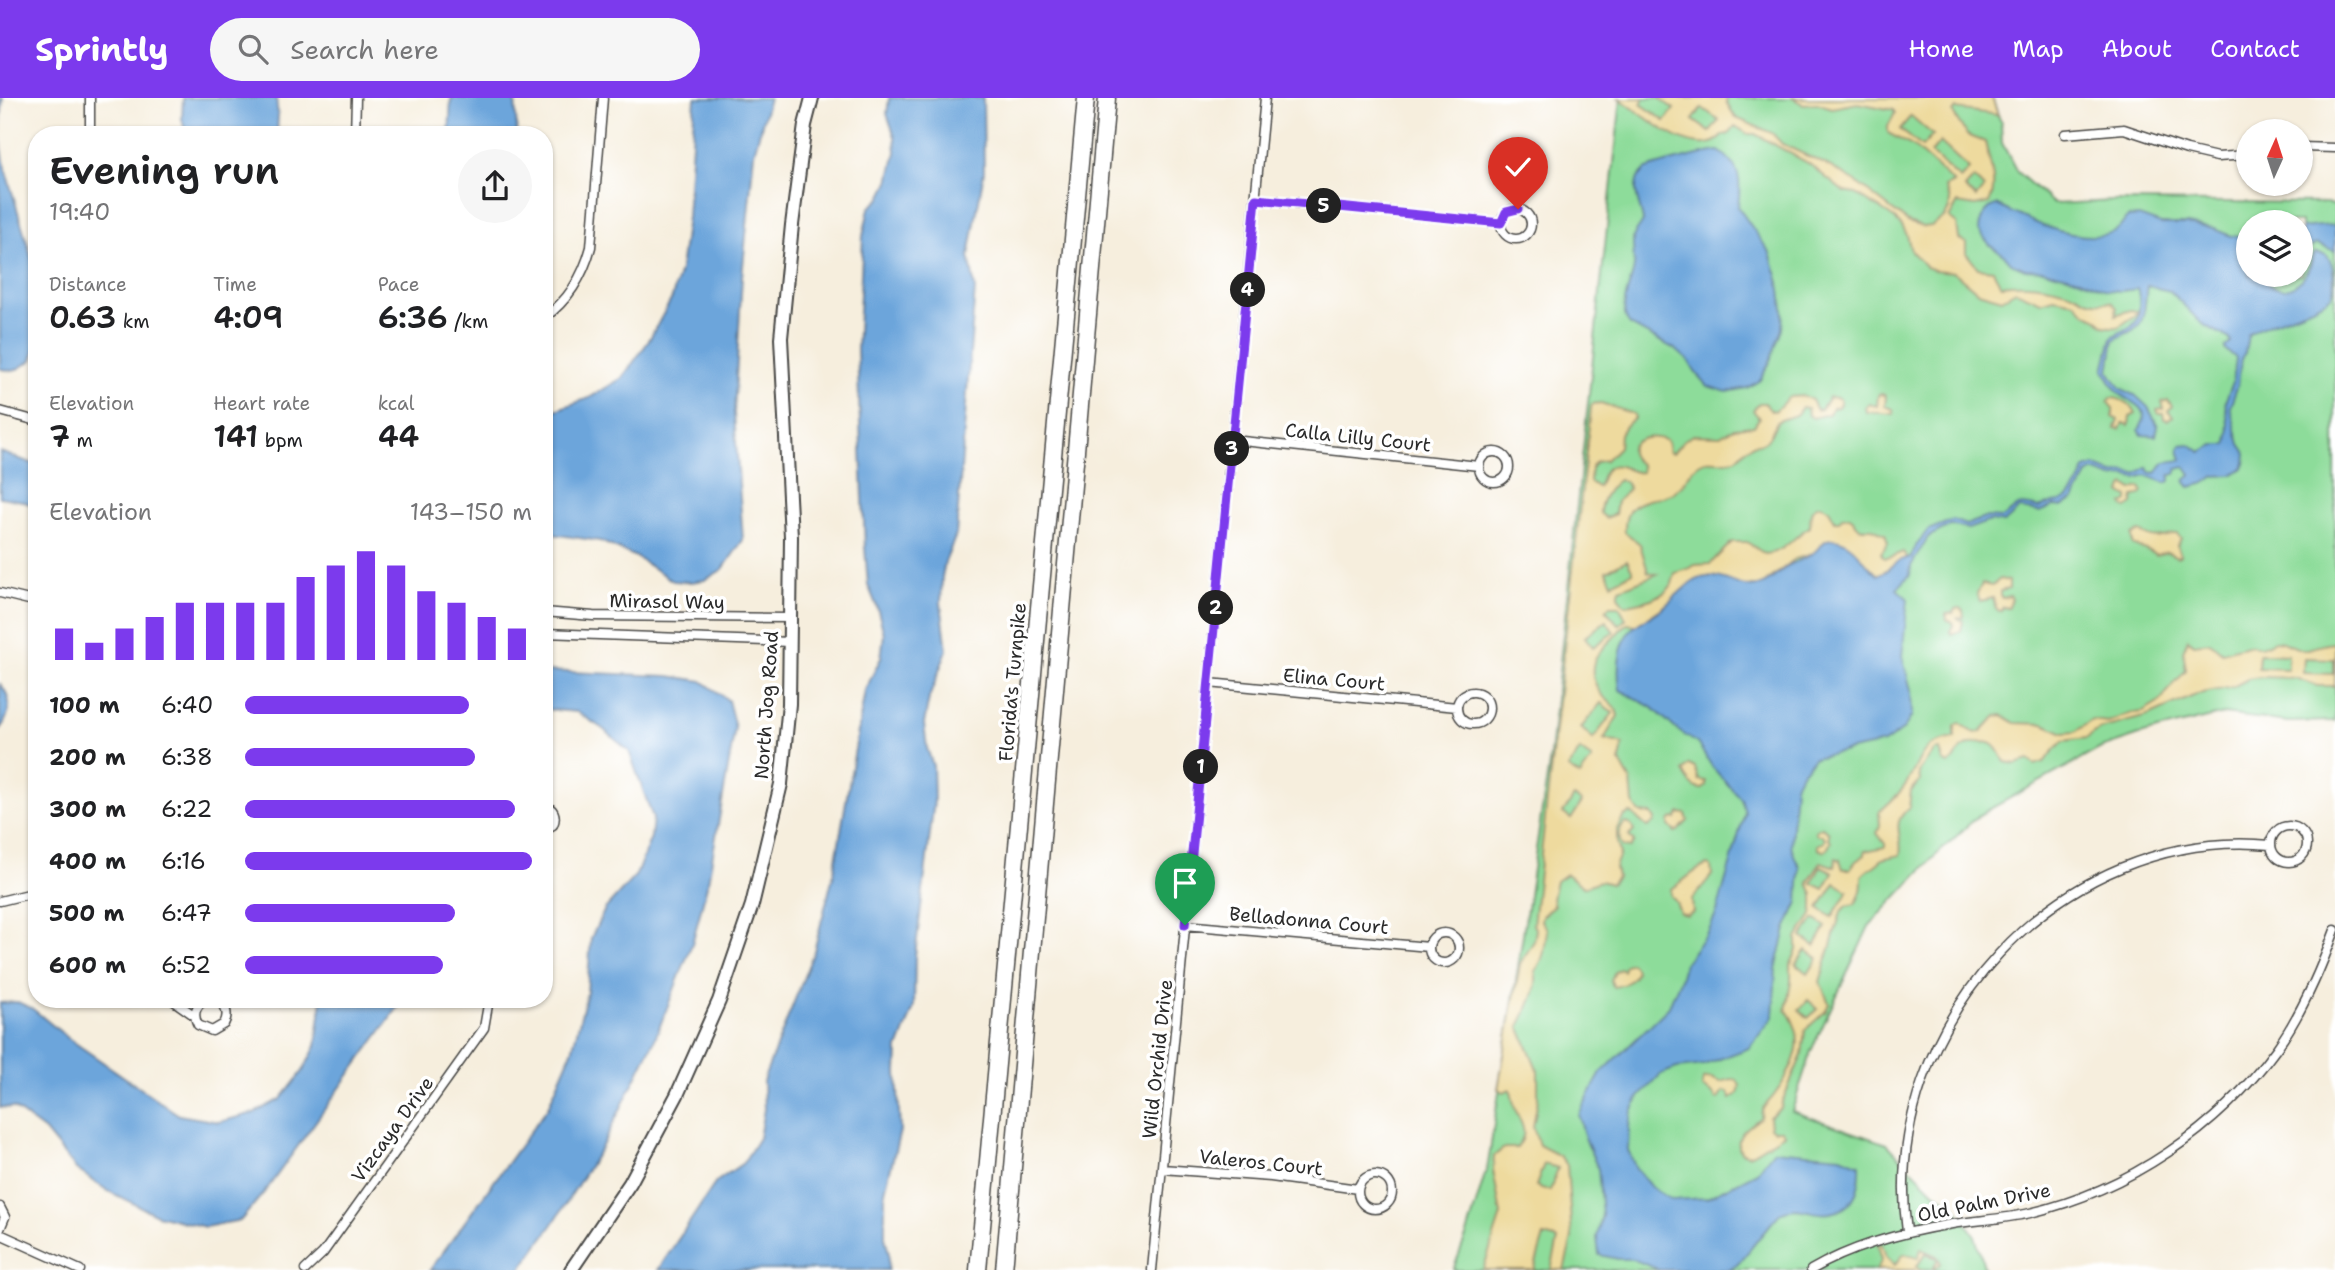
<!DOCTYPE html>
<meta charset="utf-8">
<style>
:root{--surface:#fff;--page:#f6f6f6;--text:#202124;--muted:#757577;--accent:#7c3aed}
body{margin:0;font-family:"Shantell Sans",sans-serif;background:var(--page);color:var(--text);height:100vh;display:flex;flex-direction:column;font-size:26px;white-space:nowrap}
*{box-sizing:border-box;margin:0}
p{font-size:23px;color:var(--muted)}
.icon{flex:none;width:38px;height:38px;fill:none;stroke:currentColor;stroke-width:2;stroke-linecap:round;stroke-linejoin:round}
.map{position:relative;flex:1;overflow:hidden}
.sheet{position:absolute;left:28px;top:28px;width:525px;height:882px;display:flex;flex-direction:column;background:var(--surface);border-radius:28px;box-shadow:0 2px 5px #0004}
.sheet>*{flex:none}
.needle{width:46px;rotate:3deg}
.fabs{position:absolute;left:2236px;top:21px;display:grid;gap:14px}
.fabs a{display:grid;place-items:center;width:77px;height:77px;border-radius:50%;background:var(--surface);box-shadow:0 2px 5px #0004;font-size:35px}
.pin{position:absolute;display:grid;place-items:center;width:60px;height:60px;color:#fff;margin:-72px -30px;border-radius:50% 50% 50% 0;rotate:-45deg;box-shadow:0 0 7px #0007}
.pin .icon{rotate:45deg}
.km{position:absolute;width:35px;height:35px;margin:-18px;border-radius:50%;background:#222;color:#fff;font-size:19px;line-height:35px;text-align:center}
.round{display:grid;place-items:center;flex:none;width:74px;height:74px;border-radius:37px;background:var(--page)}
.headline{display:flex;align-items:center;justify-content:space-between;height:119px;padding:0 21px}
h1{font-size:38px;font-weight:600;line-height:52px}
.stats{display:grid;grid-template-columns:repeat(3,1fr);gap:10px;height:119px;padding:7px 21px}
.stats div{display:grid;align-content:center}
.stats b{font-size:30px;font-weight:600}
.stats small{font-size:19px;font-weight:400}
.stats p{font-size:19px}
.chart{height:196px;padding:14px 21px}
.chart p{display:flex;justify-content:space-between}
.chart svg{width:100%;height:126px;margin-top:7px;stroke:var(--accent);stroke-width:6}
ul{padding:0 21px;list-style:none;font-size:23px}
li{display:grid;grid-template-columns:112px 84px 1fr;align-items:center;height:52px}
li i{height:18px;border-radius:9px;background:var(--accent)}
header{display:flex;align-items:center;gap:42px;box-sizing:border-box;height:98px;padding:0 35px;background:var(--accent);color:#fff}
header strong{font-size:33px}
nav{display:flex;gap:38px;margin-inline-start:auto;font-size:24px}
.search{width:490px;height:63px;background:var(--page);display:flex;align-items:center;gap:18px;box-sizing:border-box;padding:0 24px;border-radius:38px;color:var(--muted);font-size:26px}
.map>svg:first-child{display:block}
.green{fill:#8ddc9a;stroke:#5c8462;stroke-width:2;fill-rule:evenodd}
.sand{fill:#eeda9e;stroke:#8c8264;stroke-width:2;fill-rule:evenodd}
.water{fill:#6ca5db;stroke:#4c6883;stroke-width:2}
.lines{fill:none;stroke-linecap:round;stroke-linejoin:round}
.street-casing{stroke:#494846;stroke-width:11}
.secondary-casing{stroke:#494846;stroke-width:16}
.highway-casing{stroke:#494846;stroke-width:19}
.street{stroke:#fff;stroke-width:8}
.secondary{stroke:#fff;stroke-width:12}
.highway{stroke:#fff;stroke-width:16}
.route-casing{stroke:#fff;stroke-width:14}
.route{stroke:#7c3aed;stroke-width:9}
.labels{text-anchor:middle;stroke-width:7;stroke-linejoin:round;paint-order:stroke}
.street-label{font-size:19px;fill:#2b2b2b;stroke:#fff}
</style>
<header>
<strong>Sprintly</strong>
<div class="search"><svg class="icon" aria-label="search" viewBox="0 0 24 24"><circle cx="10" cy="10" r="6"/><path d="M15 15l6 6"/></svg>Search here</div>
<nav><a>Home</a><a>Map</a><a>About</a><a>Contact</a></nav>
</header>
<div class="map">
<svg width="2335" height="1172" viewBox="0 0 2335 1172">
<rect width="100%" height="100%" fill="#fff"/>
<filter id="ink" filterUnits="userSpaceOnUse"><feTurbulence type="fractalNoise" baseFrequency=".0143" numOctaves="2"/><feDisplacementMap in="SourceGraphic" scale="14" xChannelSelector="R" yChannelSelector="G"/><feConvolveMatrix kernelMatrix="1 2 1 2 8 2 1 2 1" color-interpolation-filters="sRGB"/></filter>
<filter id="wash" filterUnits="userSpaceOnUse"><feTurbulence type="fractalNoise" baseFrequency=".00686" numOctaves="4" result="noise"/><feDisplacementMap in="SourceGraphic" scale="28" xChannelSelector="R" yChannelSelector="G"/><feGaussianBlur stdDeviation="1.57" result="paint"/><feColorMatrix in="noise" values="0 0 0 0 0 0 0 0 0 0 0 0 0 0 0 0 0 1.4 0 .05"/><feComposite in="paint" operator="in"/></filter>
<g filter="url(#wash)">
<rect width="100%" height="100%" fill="#f6eedd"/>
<path class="green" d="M1621,0H1992L2001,25L2002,45L2017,74L2054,106L2115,103L2327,105L2335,108V623L2288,624L2224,616L2146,635L2101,650L1979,717L1932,761L1869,828L1811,953L1792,1013L1887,1046L1935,1095L1951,1103L1975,1138L1985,1172H1453L1468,1133L1488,1066L1549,666ZM2249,124H2301V177H2249Z"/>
<path class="sand" d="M1619,0H1644L1641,6L1665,23L1674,11L1659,0H1726L1727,6L1736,20L1772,35L1782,46L1829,68L1856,84L1908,124L1923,129L1931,128L1944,119L1949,111L1950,103L1945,89L1954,85L1914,49L1888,35V28L1895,15L1893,12L1858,5L1832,10L1817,5L1803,6L1792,0H1992L1998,17L1956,11L1953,15L1967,37L1985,44C1989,63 1999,87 1989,105L1975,108L1958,105L1949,120L1957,126L1959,141L1966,145V155L1978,170L1993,172L2001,187C2023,184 2048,187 2070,194C2079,197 2087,204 2096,204C2101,205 2106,203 2112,204L2117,210L2115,217L2131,212L2137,213C2134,222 2137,215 2130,221C2118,229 2119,231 2104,228L2098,221L2085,215L2075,204L2054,200L2041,204L2016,193L2002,201L1978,194L1954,174L1934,172L1926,169L1911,153L1907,137L1902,128L1890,117L1856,96L1844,94L1808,65L1755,36H1748L1735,28L1729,36L1723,37C1698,67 1642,16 1619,0ZM1702,10L1719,22L1710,34L1693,22ZM1911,18L1933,37L1922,49L1900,31ZM1940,44L1969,71L1960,81L1931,55ZM1974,80L1984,90L1976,100L1965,90Z
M1882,296L1886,298L1885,308L1893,311L1894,316L1866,314L1865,309L1869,306L1877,308L1878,297Z
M1804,298L1812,302L1817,312L1821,311L1829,299L1839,300L1841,304L1838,309L1832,310L1829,316L1813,320L1808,317L1807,310L1802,309L1796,317L1778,323C1773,329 1772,337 1767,342C1763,347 1758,345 1752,347C1741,352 1744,362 1725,363C1716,364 1707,360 1699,366C1688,373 1688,385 1674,394C1654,406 1623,396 1625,434L1640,446L1648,474L1657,476L1620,491L1618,498L1625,507C1639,505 1665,500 1672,486C1673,482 1674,478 1675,475L1690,470L1695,467L1710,466L1732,444H1747L1765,456C1789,453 1792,438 1810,429C1811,419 1808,409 1821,407L1829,412L1835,423H1839L1842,419C1854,416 1853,425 1860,430H1873L1885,436L1888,445L1881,455L1884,460L1891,459L1903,454L1907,459L1905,463C1894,465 1888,472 1878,477C1858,460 1855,442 1826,442L1813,456L1795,461L1761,488H1741L1711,478L1695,483L1672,503L1636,528L1628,526C1621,529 1618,535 1613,540C1596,556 1585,569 1599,593C1605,603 1616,605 1618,618L1604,641L1623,646L1620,664L1631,683L1633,705L1640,715L1651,716L1655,721L1654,725L1647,729L1631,715L1624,718L1617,731V744L1620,756L1615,769L1617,779L1611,786L1600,783L1584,789L1566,776L1556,783L1552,801L1554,807L1542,818L1541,823L1547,831C1545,846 1545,862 1535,873C1540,889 1527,913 1519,928L1538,973V1001L1533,1029L1539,1047L1560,1058L1567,1067L1572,1140L1564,1172H1551L1558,1142L1544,1138L1534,1172H1483L1501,1117L1493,1072L1494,1058L1504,1050H1517C1529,1034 1522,1028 1516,1013C1512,1005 1514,999 1510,991L1504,994L1498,991L1520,866L1534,843L1536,832L1533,827L1591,310L1592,306L1601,305L1634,316L1635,320L1625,328L1620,336L1619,349L1606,362L1596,364L1591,370L1590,384L1598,389C1601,384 1601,378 1605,373C1617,359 1630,377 1642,374L1641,367C1614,348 1646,332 1667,343L1669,354L1673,355L1684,342L1693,337L1720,338L1734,330L1754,328L1759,320L1753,312L1759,305H1765L1771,312L1775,313L1789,299ZM1619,382L1626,384L1629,391L1617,403L1615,416L1606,420L1600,415C1600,403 1609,389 1619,382ZM1627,462L1633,474L1612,485L1606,473ZM1609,508H1619L1626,521L1619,527L1606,512ZM1606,523L1614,534L1593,549L1585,539ZM1601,605L1613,615L1593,641L1581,630ZM1580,652L1592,661L1580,678L1568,670ZM1574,699L1582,704L1571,721L1563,715ZM1544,1066L1558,1070L1550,1093L1536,1088Z
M2111,300C2121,300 2132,307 2136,316L2130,319L2129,327L2123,325L2120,331L2115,330L2118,322L2113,319V311L2108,304Z
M2168,302L2172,308L2168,313L2173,319L2168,322L2164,321L2163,316H2159L2157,312L2164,311L2162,304Z
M2126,387L2132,392L2140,389L2143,394L2140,398L2134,399L2133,406L2127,410L2124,409L2123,406L2128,403V399L2121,395L2123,389Z
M2140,434C2147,437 2152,441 2161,439C2168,439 2169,435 2177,436L2181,441L2177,447L2181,457L2177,459L2167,454L2156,457L2132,446V437Z
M2000,481L2009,483V491L2000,493V497L2002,500L2010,498L2012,501L2008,510L2003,509L2001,513L1996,512L1993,500L1980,503L1977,495L1982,486L1992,488Z
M1960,510L1963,512L1964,519L1958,520L1963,523L1961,533L1952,536L1950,533L1954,527L1953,524L1946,522V516L1953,515L1955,511Z
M2188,541L2193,546L2210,544L2222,554C2231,551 2239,549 2248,547C2257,546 2251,549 2259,549C2265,549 2270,544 2275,543C2286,542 2297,554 2308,551C2317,548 2325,546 2335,545V588H2317L2295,580L2260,579L2248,581L2233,589L2198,596L2151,617L2100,631L2087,640L2063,643L2044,664L2035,667L2029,662L2016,666L2005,664C2002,659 2000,653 1996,649C1990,641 1971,644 1963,650C1956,655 1956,662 1948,666L1943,663L1940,652H1935L1919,673L1920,683L1911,693L1909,710C1889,727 1904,736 1900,757L1882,761C1876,769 1868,770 1862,778C1862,789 1862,796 1855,806L1847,808L1841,814L1820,884L1829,905L1826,913L1805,932L1802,957L1782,1004L1781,1010L1769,1019L1770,1029L1774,1032H1781L1784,1036L1753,1055L1748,1057L1741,1054C1732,1036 1750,1029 1761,1019C1761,1008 1769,1005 1775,996C1788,978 1803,953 1796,931C1793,923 1791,917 1786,912L1791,884V866L1797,852V840L1812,817L1813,810V796L1808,785L1821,764L1835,769L1836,760L1840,762L1843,771H1850L1856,763L1865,757V753L1885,749V746L1877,735L1880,727L1879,714C1889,705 1899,697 1906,686C1925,657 1916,647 1955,640V628L1960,625C1979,643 1982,633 1996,618L2002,617L2015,625L2044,626L2064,635L2075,634L2092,622L2108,624L2132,615L2143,614L2158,605L2186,572L2183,553ZM2259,556L2288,557V571L2258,570ZM2304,560L2333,561V576L2303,575ZM1821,768L1833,774L1824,791L1812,785ZM1835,785L1848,793L1832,819L1819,810ZM1814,821L1826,829L1815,848L1802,839ZM1806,852L1818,860L1808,876L1796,866ZM1808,902L1818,911L1808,920L1799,912Z
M1689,667L1695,670L1699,682L1706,683V688L1703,691C1694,692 1686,681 1683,673Z
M1680,715L1686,716L1688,723L1678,733L1675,734L1669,728V723L1673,720L1676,721Z
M1625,725L1631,727L1634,733L1629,738L1634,744L1630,750L1623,749C1618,742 1618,731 1625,725Z
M1822,729L1829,734V740L1831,743L1827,752L1823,753L1818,751L1817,747L1824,744L1825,740L1822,737H1817L1815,733Z
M1708,767L1711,769L1712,777L1692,801L1693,814L1687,817L1680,815L1676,804L1671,798V791C1684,784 1693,771 1708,767Z
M1631,865C1645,877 1625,888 1613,889L1611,882L1615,874L1620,871L1623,873L1625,867Z
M1711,980L1720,984L1732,981L1737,982L1740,988L1738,996L1731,1001L1728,994L1724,993L1718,1001H1716L1713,996L1702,989L1703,981Z
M1882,1146L1886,1158L1895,1167L1904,1156L1918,1160L1921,1151L1937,1158L1941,1165L1932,1172L1938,1161L1926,1155L1917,1168L1922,1172H1877L1882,1162L1878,1147Z"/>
<path class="water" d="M0,0H3L0,38L5,70L37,178V245L32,262L14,273L0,271Z
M183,0H276L278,18L277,37H186L182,21Z
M451,0H515L517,37H449Z
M695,0H769L754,55L742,179L734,315L743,442L723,471L705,482L691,484L673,483L636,459L600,443L544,435V316L589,300L622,280L648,244L672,200L680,172L687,119Z
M889,0H983L984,74L969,158L975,190L956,437L945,464L942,479L941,505L947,552L929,600L924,626L927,650L933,668L934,703L915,858L914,909L898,951L897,974L900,1033L885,1093V1139L889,1156L888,1172H658L716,1084L743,1065L759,1040L764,1011L763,983L814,853L834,774L865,592L881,560L884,536L877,509L868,487L865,450L857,252L863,138L869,110L881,100L889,84L896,54L895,39L887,16Z
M1719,53C1742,68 1741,85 1738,109L1770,155L1781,191L1783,211L1782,231L1769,266L1760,282L1747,290L1727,294L1707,288L1695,274L1688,262L1675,251L1630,227C1616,210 1632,187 1634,169C1635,160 1631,143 1634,137C1637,132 1641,128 1643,123C1641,108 1632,95 1638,80C1639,79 1644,73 1645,72C1653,67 1710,54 1719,53Z
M1996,107C2027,121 2085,152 2118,131C2122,128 2124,122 2128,119L2139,118L2161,126H2187L2214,131L2231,138L2249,137V177H2265L2268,186C2288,201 2310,179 2312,158L2315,155C2319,156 2323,155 2326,157C2335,163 2335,190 2331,198C2328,202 2322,204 2318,206C2295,218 2269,223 2248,237L2245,255L2241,261L2238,287L2230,309L2240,346L2246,355L2245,366L2243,370L2232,377L2215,378L2205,385L2190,389L2185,383L2191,376L2186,369L2177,371L2175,376L2170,377V383L2166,385L2146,377L2136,380L2126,378L2112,380L2093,373L2087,377L2075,400L2062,409L2054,408L2039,414L2020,411L2004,425L1990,423L1968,431L1951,427L1928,439L1911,468L1910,477L1897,491L1908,501L1902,558L1911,592L1912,617L1904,631L1884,645L1814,660L1801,675L1795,687L1791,747L1795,760L1800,769L1798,804L1786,831L1776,871L1773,919L1749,950L1704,967L1677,970L1661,976L1639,999L1632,1013L1629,1029L1628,1052L1636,1071L1651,1089L1672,1102L1707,1100L1757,1074L1774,1052L1841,1058L1860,1066C1861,1088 1856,1111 1830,1115C1814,1118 1799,1106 1782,1114C1777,1116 1745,1159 1737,1167L1729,1172H1660L1632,1161H1618L1599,1157L1597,1139L1602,1117L1598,1071L1585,1040L1579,1018L1583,1008L1601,975L1668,910L1679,885L1685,864L1709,832L1717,813L1745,714L1741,701L1713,670L1697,645L1677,632L1653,610L1620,592C1617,574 1618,556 1626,539C1630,528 1649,520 1659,513C1673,503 1688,481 1706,479C1726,475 1743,496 1763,486C1773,482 1780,473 1789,467C1797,463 1806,461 1813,455C1821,450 1823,440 1834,441C1853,442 1864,466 1878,477L1888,472L1898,463L1911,459L1917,446L1928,432L1953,422L1966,427L1987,419L2002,420C2019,410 2014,403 2038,410C2049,404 2051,406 2060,404C2073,400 2081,382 2085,371L2095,368L2113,376L2125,374L2136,376L2147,369L2150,374L2156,375L2165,364L2182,362L2179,352L2181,347L2190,346L2201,354L2214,347H2225L2228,345L2229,333L2225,304L2233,284L2236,260L2225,252V249L2231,245L2230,241L2202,226L2170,193L2147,188C2145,199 2146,219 2138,228C2132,234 2122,237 2114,242L2109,273L2120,290L2135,297L2148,309L2158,328L2156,338L2142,337L2139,332C2155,305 2128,306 2117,293C2112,288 2108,278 2104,272L2112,239C2119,234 2130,231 2135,225C2141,217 2140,199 2137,191L2121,193L2107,192L2080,181L2044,172L2025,171L2011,165L2006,159L1990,147L1979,133C1979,123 1985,110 1996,107Z
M2332,127L2335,129V153L2317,146L2307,150L2301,149V130Z
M0,354L37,367V409L22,403L0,399Z
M544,573L669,578L702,583L728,602L735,630L708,784L692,846L654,943L602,1048L553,1126L520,1172H430L548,1009L572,953L587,894L591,840L605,811L636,777L651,739L653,720L629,653L603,631L577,614L544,611Z
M0,586C14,601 10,616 0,632Z
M322,901H404L267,1091L241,1122L205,1129L157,1117L108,1093L76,1071L45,1033L14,1010L0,1009V905L18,904L33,911L68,940L179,1017L219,1024L254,1015L281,1001L303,973L316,948Z"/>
</g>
<g filter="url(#ink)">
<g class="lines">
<g class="street-casing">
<path id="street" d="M90,0V37
M2065,36L2124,31L2187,52L2217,59L2249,57
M355,37L356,0
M2301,49L2335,50
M1256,101L1501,125
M1501 126a15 15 0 1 1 30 0a15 15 0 1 1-30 0Z
M544,220C569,202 583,179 591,149L603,0
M0,313L37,323
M1233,342L1479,368
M1479 369a15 15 0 1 1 30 0a15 15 0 1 1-30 0Z
M0,495L37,504
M544,514L593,518L791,520
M544,535L791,544
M1209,585L1457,609
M1457 610a16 16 0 1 1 32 0a16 16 0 1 1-32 0Z
M544,707C554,710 557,718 553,727L544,732
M2271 746a18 18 0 1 1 36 0a18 18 0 1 1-36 0Z
M0,803L37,794
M1185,827L1429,849
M1429 850a15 15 0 1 1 30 0a15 15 0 1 1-30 0Z
M171,901L195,918
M212,901C198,902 191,914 198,927L212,933L224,926C230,915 225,905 213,901
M1162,1071L1271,1079L1358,1091
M1358 1094a17 17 0 1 1 34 0a17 17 0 1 1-34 0Z
M0,1109L5,1119L0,1131
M1907,1134C1878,928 2061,726 2271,747
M0,1136L80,1172
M305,1172L323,1155L484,930L489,901
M1152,1172L1265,0
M1811,1172C1854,1147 1903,1134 1952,1126C1978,1122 2005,1121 2030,1115C2128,1092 2218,1031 2277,950C2302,915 2320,873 2335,832"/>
</g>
<g class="secondary-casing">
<path id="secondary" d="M571,1172L630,1085L677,997L719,903L752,807L781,686L789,606L791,439L781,240L792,127L805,27L812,0"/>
</g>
<g class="highway-casing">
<path id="highway" d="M978,1172L1086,0
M1004,1172L1107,0"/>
</g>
<use href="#street" class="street"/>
<use href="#secondary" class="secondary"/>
<use href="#highway" class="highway"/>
</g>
</g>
<g class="lines" filter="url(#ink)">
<g class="route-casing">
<path id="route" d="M1185,827L1256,101L1501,125L1506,114L1518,111"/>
</g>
<use href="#route" class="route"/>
</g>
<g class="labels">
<g class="street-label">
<text transform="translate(1358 339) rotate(6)" y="7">Calla Lilly Court</text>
<text transform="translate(667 503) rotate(1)" y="7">Mirasol Way</text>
<text transform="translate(1334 581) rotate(5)" y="7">Elina Court</text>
<text transform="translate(1012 584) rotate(-85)" y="7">Florida's Turnpike</text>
<text transform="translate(766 607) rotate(-86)" y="7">North Jog Road</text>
<text transform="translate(1309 822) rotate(5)" y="7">Belladonna Court</text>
<text transform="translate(1157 961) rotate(-84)" y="7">Wild Orchid Drive</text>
<text transform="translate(392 1031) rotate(-54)" y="7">Vizcaya Drive</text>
<text transform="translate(1261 1064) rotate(6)" y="7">Valeros Court</text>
<text transform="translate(1984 1104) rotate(-11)" y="7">Old Palm Drive</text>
</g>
</g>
</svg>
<div class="fabs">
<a><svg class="needle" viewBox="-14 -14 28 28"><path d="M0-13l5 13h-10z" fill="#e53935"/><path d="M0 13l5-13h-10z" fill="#757577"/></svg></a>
<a><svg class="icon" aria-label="layers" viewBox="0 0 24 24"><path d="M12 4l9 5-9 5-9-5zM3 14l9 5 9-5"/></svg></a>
</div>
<div class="pin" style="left:1185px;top:827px;background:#1e9e55"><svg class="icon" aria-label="arrive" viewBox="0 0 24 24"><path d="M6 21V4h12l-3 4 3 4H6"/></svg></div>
<div class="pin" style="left:1518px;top:111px;background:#d93025"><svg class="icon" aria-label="check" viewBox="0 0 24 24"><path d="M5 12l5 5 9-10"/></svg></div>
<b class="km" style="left:1201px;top:669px">1</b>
<b class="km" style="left:1216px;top:510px">2</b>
<b class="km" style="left:1232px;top:351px">3</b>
<b class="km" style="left:1248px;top:192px">4</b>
<b class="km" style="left:1324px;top:108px">5</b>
<section class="sheet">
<div class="headline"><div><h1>Evening run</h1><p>19:40</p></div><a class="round"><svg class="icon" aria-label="share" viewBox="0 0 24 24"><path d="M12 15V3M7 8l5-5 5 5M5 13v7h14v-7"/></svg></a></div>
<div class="stats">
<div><p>Distance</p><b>0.63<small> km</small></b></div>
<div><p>Time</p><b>4:09</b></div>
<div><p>Pace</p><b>6:36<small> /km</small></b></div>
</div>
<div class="stats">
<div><p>Elevation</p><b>7<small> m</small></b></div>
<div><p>Heart rate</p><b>141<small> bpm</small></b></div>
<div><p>kcal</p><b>44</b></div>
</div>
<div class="chart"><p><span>Elevation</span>143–150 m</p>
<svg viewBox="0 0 160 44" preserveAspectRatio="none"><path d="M5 44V33M15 44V38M25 44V33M35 44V29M45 44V24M55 44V24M65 44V24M75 44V24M85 44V15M95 44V11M105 44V6M115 44V11M125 44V20M135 44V24M145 44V29M155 44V33"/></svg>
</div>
<ul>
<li><b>100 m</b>6:40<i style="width:78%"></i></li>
<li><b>200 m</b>6:38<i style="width:80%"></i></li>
<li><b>300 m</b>6:22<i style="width:94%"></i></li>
<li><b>400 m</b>6:16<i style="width:100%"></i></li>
<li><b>500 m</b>6:47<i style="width:73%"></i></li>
<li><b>600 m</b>6:52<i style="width:69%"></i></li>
</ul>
</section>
</div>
